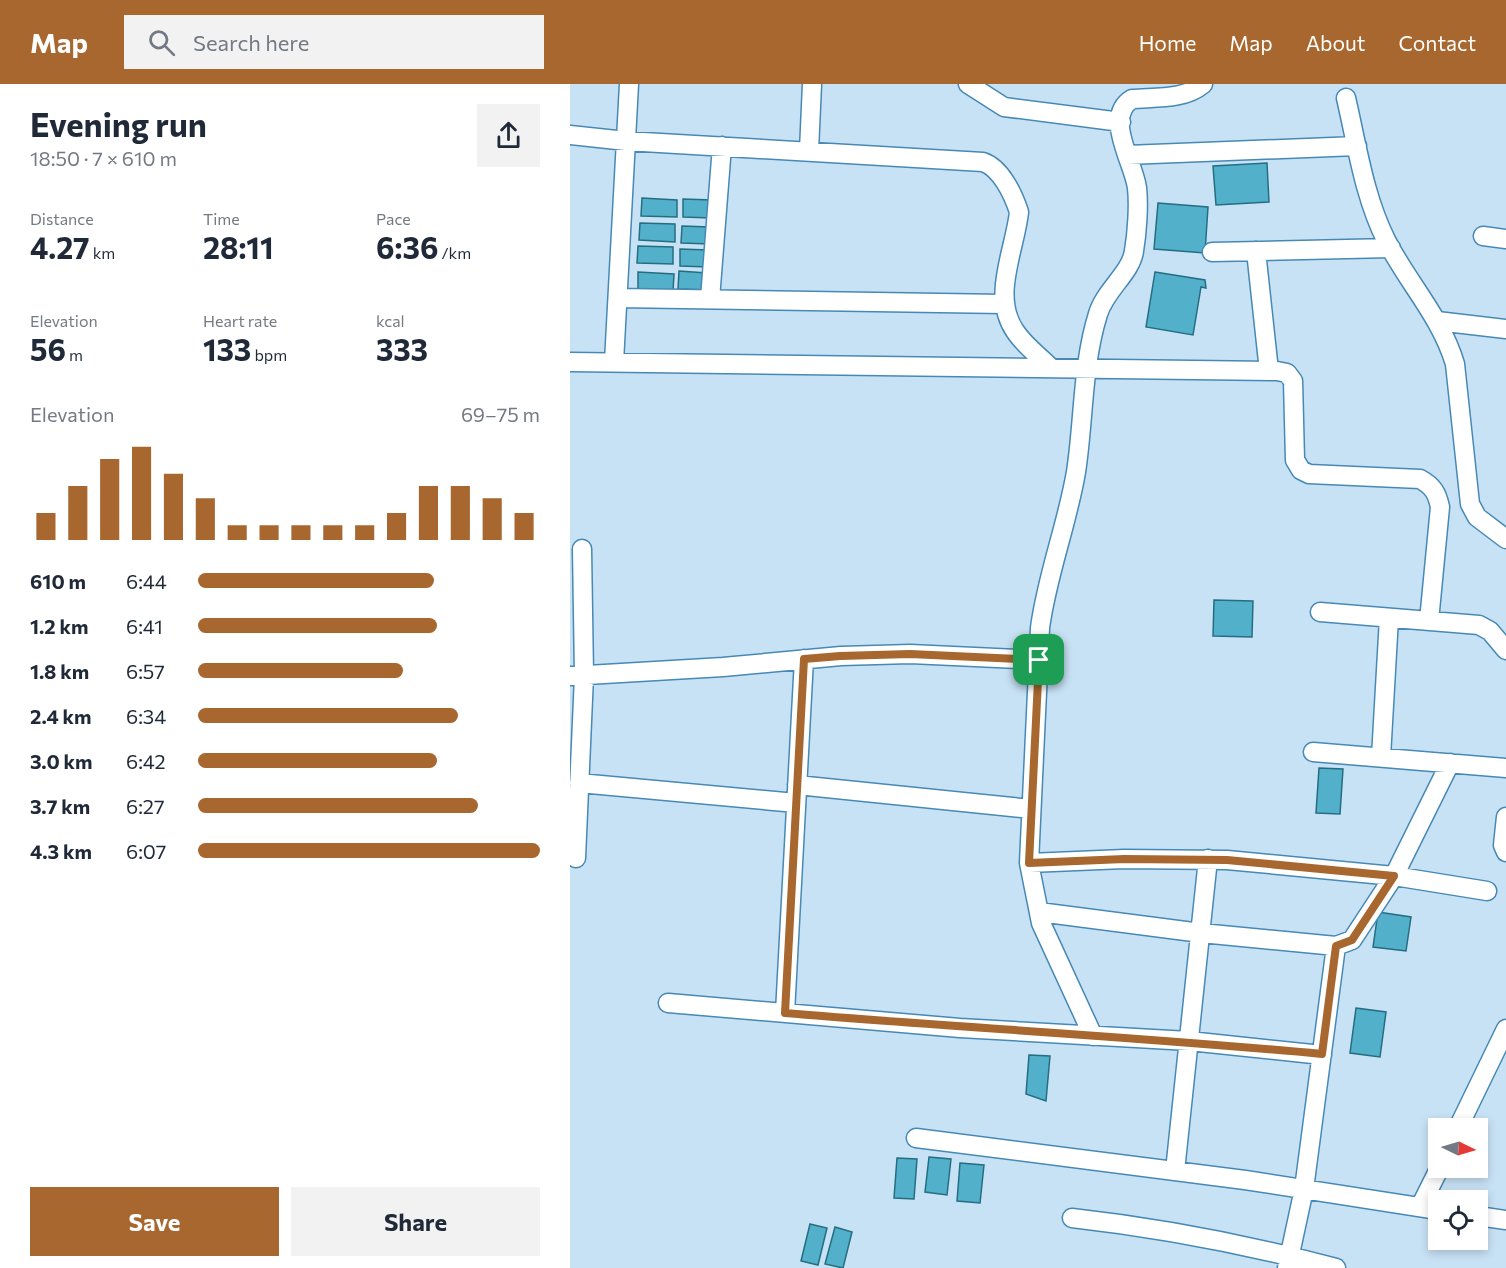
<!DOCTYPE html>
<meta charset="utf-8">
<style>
:root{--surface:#fff;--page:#f2f2f3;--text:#1f2937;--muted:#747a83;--accent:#a7672f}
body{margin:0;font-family:Commissioner,sans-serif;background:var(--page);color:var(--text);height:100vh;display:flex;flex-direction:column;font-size:22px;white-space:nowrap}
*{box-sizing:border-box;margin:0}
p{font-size:20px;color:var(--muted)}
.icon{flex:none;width:33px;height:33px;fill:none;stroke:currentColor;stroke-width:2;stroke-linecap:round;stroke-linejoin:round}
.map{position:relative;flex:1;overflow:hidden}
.panel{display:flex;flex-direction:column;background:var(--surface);width:570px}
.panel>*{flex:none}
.needle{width:39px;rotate:95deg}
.tools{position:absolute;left:858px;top:1034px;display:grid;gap:12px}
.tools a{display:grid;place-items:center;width:60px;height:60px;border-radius:0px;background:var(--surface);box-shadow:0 3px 9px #0003;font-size:30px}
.pin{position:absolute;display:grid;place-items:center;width:51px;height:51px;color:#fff;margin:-26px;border-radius:12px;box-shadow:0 3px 9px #0006}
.round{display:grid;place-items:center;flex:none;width:63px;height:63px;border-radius:0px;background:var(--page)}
.head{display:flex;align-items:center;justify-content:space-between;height:102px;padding:0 30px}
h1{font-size:33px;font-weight:700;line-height:45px}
.figures{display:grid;grid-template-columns:repeat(3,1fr);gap:9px;height:102px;padding:6px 30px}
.figures div{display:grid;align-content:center}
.figures b{font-size:30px;font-weight:700}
.figures small{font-size:16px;font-weight:400}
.figures p{font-size:16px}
.chart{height:168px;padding:12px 30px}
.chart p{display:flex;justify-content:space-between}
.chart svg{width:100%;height:108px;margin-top:6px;stroke:var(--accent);stroke-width:6}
.cta{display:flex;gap:12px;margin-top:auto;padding:12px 30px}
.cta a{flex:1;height:69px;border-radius:0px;background:var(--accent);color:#fff;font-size:24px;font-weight:700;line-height:69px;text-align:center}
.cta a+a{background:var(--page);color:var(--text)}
ul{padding:0 30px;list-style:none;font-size:20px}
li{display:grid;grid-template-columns:96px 72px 1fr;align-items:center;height:45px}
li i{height:15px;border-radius:8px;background:var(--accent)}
header{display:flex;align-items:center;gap:36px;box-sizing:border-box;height:84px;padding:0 30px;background:var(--accent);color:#fff}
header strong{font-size:28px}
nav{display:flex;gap:33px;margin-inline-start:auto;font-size:21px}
.search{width:420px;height:54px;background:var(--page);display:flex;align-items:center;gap:15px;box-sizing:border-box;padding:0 21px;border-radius:0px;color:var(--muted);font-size:22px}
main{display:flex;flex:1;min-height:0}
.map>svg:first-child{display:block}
.building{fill:#52b0ca;stroke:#256e81;stroke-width:1.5}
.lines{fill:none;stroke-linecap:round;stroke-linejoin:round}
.minor-casing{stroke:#4689b5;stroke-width:21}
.minor{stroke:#fff;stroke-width:18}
.route-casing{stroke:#fff;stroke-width:12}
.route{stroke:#a7672f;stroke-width:8}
</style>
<header>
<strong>Map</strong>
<div class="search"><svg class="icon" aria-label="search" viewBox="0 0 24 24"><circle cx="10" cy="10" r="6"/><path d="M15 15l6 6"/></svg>Search here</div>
<nav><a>Home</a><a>Map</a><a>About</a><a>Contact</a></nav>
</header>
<main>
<section class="panel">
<div class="head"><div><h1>Evening run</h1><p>18:50 · 7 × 610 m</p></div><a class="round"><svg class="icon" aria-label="share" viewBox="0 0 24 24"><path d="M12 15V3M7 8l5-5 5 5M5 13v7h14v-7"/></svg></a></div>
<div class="figures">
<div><p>Distance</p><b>4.27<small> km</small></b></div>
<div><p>Time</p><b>28:11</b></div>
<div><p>Pace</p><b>6:36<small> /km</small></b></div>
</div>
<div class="figures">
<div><p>Elevation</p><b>56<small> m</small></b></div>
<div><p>Heart rate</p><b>133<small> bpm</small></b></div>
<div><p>kcal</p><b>333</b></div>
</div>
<div class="chart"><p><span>Elevation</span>69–75 m</p>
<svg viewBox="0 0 160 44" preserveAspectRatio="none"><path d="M5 44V33M15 44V22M25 44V11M35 44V6M45 44V17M55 44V27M65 44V38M75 44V38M85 44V38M95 44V38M105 44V38M115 44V33M125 44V22M135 44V22M145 44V27M155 44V33"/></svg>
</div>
<ul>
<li><b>610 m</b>6:44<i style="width:69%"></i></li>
<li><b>1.2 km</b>6:41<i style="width:70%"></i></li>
<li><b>1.8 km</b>6:57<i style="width:60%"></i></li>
<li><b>2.4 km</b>6:34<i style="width:76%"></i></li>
<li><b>3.0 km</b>6:42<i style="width:70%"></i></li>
<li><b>3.7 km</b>6:27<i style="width:82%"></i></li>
<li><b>4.3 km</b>6:07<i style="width:100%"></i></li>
</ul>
<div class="cta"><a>Save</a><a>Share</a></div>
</section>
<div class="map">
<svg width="936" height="1184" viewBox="0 0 936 1184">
<rect width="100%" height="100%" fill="#c8e2f5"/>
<path class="building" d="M697,79L699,118L646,121L643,82Z
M72,114L107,116V133L71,132Z
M113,115L142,116L141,134L113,133Z
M588,119L638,123L635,169L584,165Z
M70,139L105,140V158L69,156Z
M112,142L140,143V160L111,159Z
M68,162L103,163V180L67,179Z
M110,165L138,166V183L110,182Z
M109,187L137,189V206L108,205Z
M68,188L104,190L103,207L68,205Z
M585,188L635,196L636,204L631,203L623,251L576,243Z
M644,516L683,517L682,553L643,552Z
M749,684L773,685L770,730L746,729Z
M808,828L841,833L836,867L803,863Z
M786,924L816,928L810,973L780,969Z
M459,971L480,972L476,1017L456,1010Z
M359,1073L381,1075L377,1111L355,1108Z
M327,1074L347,1075L344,1115L324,1114Z
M390,1079L414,1081L410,1119L387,1117Z
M240,1140L257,1144L248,1181L231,1177Z
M265,1143L282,1148L273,1184L255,1180Z"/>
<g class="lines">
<g class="minor-casing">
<path id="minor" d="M398,0L434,23L551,38
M776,14C787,61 794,112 816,156C838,199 871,233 885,280L900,420L907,433L936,455
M0,51L56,57L413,78C431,84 443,110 449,128C445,166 421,212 445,247C454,261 469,272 481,284
M239,67L242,0
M557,71L787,62
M913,152L936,155
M686,167L699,287
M642,168L821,164
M48,214L434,220
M140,215L152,62
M867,237L936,245
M0,278L707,287L717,289L723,297L725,376L731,386L739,390L850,395C863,402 867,409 870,423L859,537
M44,278L59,0
M750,528L909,541L920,547L936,566
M0,592L153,583L271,572L340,570L469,576
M743,668L936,684
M811,673L819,534
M9,699L226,719
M227,701L461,725
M936,733L933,761L936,768
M6,774L14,592L12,465
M459,779L554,775L657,776L824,792L917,807
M469,828L631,849L766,862L782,856L824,792L880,679
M98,919L390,944L619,957L752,971
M215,929L234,575
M523,952L471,839L459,779L470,544C477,491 497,441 506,388C514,336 512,281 528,230C535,206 561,189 564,167C567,149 569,121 567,104C564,79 533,33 562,15C586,13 614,16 633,0
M888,1044L936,945
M346,1054L675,1096L868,1126
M605,1087L638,775
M850,1123L870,1083
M908,1132L936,1136
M502,1134C591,1144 679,1161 766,1184
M717,1184L734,1105L766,862"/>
</g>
<use href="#minor" class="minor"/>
</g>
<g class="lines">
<g class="route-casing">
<path id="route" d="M340,570L469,576L459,779L554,775L657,776L824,792L782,856L766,862L752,970C573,953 394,944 215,929L234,575L270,572Z"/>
</g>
<use href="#route" class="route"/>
</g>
</svg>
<div class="tools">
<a><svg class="needle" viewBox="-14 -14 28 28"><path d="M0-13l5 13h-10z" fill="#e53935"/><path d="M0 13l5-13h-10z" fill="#747a83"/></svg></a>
<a><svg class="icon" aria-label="locate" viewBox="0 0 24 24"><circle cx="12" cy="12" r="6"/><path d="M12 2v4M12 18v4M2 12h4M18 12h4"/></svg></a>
</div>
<div class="pin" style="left:469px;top:576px;background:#1e9e55"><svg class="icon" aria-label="arrive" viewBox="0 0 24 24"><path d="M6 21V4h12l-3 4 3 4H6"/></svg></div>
</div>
</main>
